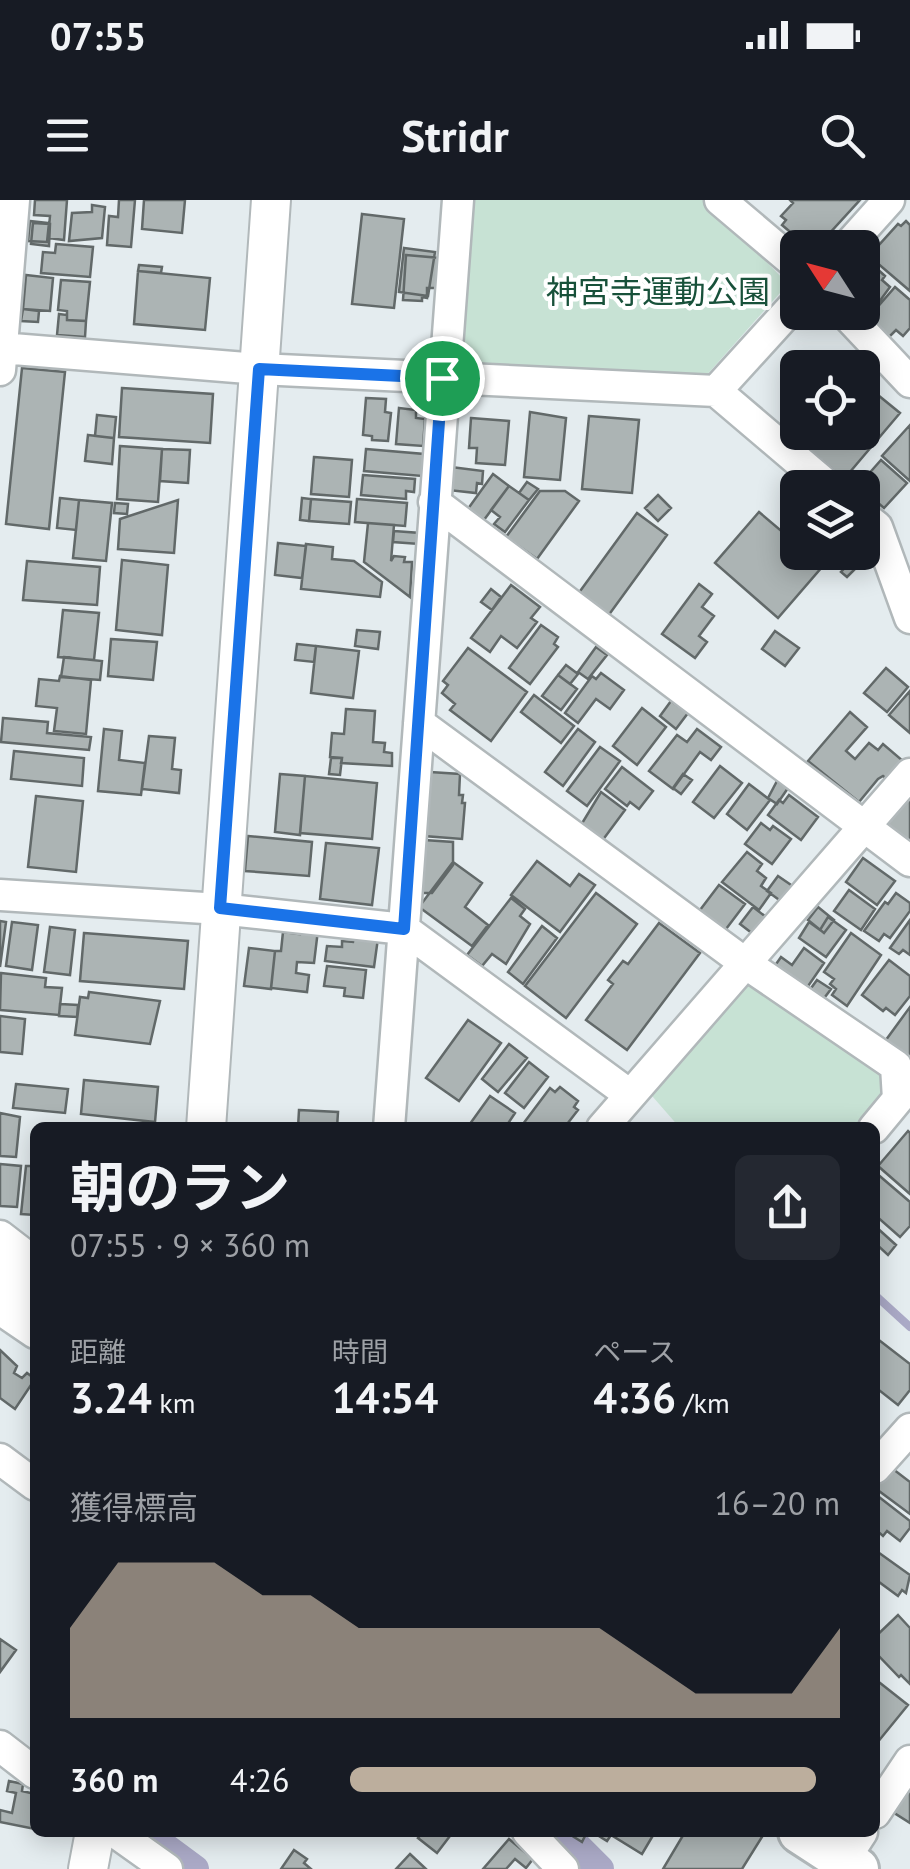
<!DOCTYPE html>
<html lang="ja">
<meta charset="utf-8">
<style>
:root{--surface:#171b24;--page:#242831;--text:#f1f3f6;--muted:#9ea1a6;--accent:#bcae9d}
body{margin:0;font-family:"PT Sans","Noto Sans JP",sans-serif;background:var(--page);color:var(--text);height:100vh;display:flex;flex-direction:column;font-size:38px;white-space:nowrap}
*{box-sizing:border-box;margin:0}
p{font-size:32px;color:var(--muted)}
.icon{flex:none;width:55px;height:55px;fill:none;stroke:currentColor;stroke-width:2;stroke-linecap:round;stroke-linejoin:round}
.map{position:relative;flex:1;overflow:hidden}
.details{position:absolute;left:30px;top:922px;width:850px;height:715px;display:flex;flex-direction:column;background:var(--surface);border-radius:15px;box-shadow:0 5px 25px #0003}
.details>*{flex:none}
.needle{width:65px;rotate:306deg}
.buttons{position:absolute;left:780px;top:30px;display:grid;gap:20px}
.buttons a{display:grid;place-items:center;width:100px;height:100px;border-radius:15px;background:var(--surface);box-shadow:0 5px 25px #0003;font-size:50px}
.pin{position:absolute;display:grid;place-items:center;width:85px;height:85px;color:#fff;margin:-42px;border:5px solid #fff;border-radius:50%;box-shadow:0 2px 10px #0007}
.round{display:grid;place-items:center;flex:none;width:105px;height:105px;border-radius:15px;background:var(--page)}
.summary{display:flex;align-items:center;justify-content:space-between;height:170px;padding:0 40px}
h1{font-size:55px;font-weight:700;line-height:75px}
.figures{display:grid;grid-template-columns:repeat(3,1fr);gap:15px;height:170px;padding:10px 40px}
.figures div{display:grid;align-content:center}
.figures b{font-size:42px;font-weight:700}
.figures small{font-size:28px;font-weight:400}
.figures p{font-size:28px}
.chart{height:280px;padding:20px 40px}
.chart p{display:flex;justify-content:space-between}
.chart svg{width:100%;height:180px;margin-top:10px;fill:var(--accent);opacity:.7}
ul{padding:0 40px;list-style:none;font-size:32px}
li{display:grid;grid-template-columns:160px 120px 1fr;align-items:center;height:75px}
li i{height:25px;border-radius:12px;background:var(--accent)}
.status{display:flex;justify-content:space-between;align-items:center;height:70px;padding:0 50px;background:var(--surface);direction:ltr}
.status svg{height:28px;fill:currentColor}
header{display:flex;justify-content:space-between;align-items:center;height:130px;padding:0 40px;background:var(--surface);font-size:45px;font-weight:700}
.map>svg:first-child{display:block}
.green{fill:#c7e2d4}
.lines{fill:none;stroke-linecap:round;stroke-linejoin:round}
.stream{stroke:#aaa9c6;stroke-width:8}
.canal{stroke:#aaa9c6;stroke-width:28}
.building{fill:#acb4b4;stroke:#626969;stroke-width:2.5}
.minor-casing{stroke:#b1b8ba;stroke-width:35}
.tertiary-casing{stroke:#b1b8ba;stroke-width:42}
.secondary-casing{stroke:#b1b8ba;stroke-width:48}
.minor{stroke:#fff;stroke-width:30}
.tertiary{stroke:#fff;stroke-width:38}
.secondary{stroke:#fff;stroke-width:42}
.route-casing{stroke:#fff;stroke-width:20}
.route{stroke:#1a73e8;stroke-width:12}
.labels{text-anchor:middle;stroke-width:8;stroke-linejoin:round;paint-order:stroke}
.park-label{font-size:32px;fill:#18513a;stroke:#fff}
</style>
<div class="status"><b>07:55</b><svg viewBox="0 0 49 12"><path d="M0 12V9h3v3zM5 12V6h3v6zM10 12V3h3v9zM15 12V0h3v12zM26 1h20v11H26zM47 4h2v5h-2z"/></svg></div>
<header><svg class="icon" aria-label="menu" viewBox="0 0 24 24"><path d="M4 6h16M4 12h16M4 18h16"/></svg>Stridr<svg class="icon" aria-label="search" viewBox="0 0 24 24"><circle cx="10" cy="10" r="6"/><path d="M15 15l6 6"/></svg></header>
<div class="map">
<svg width="910" height="1669" viewBox="0 0 910 1669">
<rect width="100%" height="100%" fill="#e4ecef"/>
<path class="green" d="M464,0H702L709,3L788,84L696,187L445,165Z
M758,779L887,872L889,897L862,927L680,928L646,889L729,790Z"/>
<g class="lines">
<path class="stream" d="M875,1095L910,1127"/>
<path class="canal" d="M145,1632L195,1669
M563,1632L600,1669"/>
</g>
<path class="building" d="M35,0H67L64,40L48,38L50,16L34,15Z
M119,0H135L131,47L107,45L109,16L118,17Z
M144,0H185L182,33L142,29Z
M790,0H860L816,48H809L782,25L786,20L781,16L793,3Z
M92,5L105,7L102,38L69,41L72,13L92,12Z
M362,14L404,19L394,108L352,104Z
M30,21L49,23L47,42L28,41Z
M906,21L910,25V91L869,56L898,24L901,26Z
M33,23L50,24L49,46L31,44Z
M56,44L93,47L90,77L41,73L43,52L55,53Z
M404,48L435,52L428,96L399,92Z
M406,55L440,58L437,88H427V98L422,97V101L403,100Z
M865,58L885,76L882,80L890,87L879,102L862,88Z
M139,65L162,67L161,73L138,71Z
M138,71L210,78L205,130L134,124Z
M26,75L53,78L50,111L23,109Z
M61,80L90,82L86,121L67,120V111L58,110Z
M895,87L910,100V128L903,136L896,130L889,137L868,118Z
M862,88L879,102L864,118L862,112Z
M23,109L39,111L38,122L21,121Z
M59,114L67,115V120L86,121L85,137L57,135Z
M22,168L65,172L49,329L6,324Z
M862,182L900,213L844,279L807,248L820,232H862Z
M122,188L213,194L210,243L119,237Z
M366,198L386,199L385,212L391,213L388,241L372,240V236L363,235Z
M399,208L416,210V218L425,219L423,246L396,244Z
M530,212L566,218L560,280L524,277Z
M97,215L116,217L114,238L95,236Z
M589,216L639,220L632,293L582,289Z
M471,218L509,221L505,265L476,263L477,248H469Z
M910,225V281L882,256Z
M88,235L114,238L112,264L85,261Z
M120,246L162,249L158,302L117,299Z
M162,249L190,250L188,283L160,281Z
M366,249L424,254L422,276L364,271Z
M314,257L352,260L349,297L311,294Z
M881,260L907,283L884,308L858,286Z
M451,267L483,271L482,284L477,283L476,293L448,290Z
M493,274L509,286L481,324L465,313Z
M363,275L415,279L414,292L406,291V299L361,295Z
M527,282L538,289L529,300L519,293Z
M509,286L529,300L505,332L494,324L500,317L491,310Z
M540,291H565L579,301L537,359L506,337Z
M658,295L671,308L658,321L645,308Z
M60,298L79,300L76,330L57,328Z
M302,298L311,299L309,321L300,320Z
M311,299L351,302L349,324L309,321Z
M357,299L407,303L405,326L355,322Z
M79,300L112,303L106,361L73,358Z
M178,300L174,353L118,349L120,319Z
M115,303L128,304L127,314L114,313Z
M759,312L798,345V352H806L822,367L778,418L715,363Z
M637,313L667,335L608,416L578,394Z
M368,323L394,325L391,361L394,356L405,357L404,362H412L410,397L364,362Z
M394,331L420,333L419,344L393,342Z
M278,343L306,346L302,378L275,375Z
M306,344L333,347L332,359L354,361L382,382L380,397L301,389Z
M853,359L859,365L847,377L841,372Z
M122,360L168,365L162,435L116,430Z
M122,360L168,365L162,435L116,430Z
M27,361L100,367L97,405L23,400Z
M699,384L712,394L702,407L714,416L699,436L707,442L695,458L662,434Z
M511,385L540,407L531,418L537,422L517,448L501,436L490,452L471,438Z
M491,389L501,397L492,410L481,402Z
M63,410L99,413L94,460L58,457Z
M541,425L558,437L554,444L558,447L530,484L509,468Z
M357,430L380,432L378,449L355,446Z
M775,431L799,448L785,466L762,449Z
M111,439L157,442L153,480L108,476Z
M297,444L316,446L314,462L295,460Z
M316,446L359,451L353,498L311,493Z
M596,447L607,455L588,479L578,472Z
M468,448L527,492L491,541L450,510L455,504L442,493L448,485L443,481Z
M64,457L102,461L100,480L61,477Z
M566,465L578,474L570,484L558,475Z
M886,468L908,487L887,512L864,493Z
M601,473L624,490L610,509L596,499L578,523L565,513L592,476L596,479Z
M558,475L577,489L561,510L542,496Z
M60,476L91,480L86,534L54,531L57,508L36,506L39,479L59,481Z
M910,491V533L889,515Z
M534,495L574,526L561,543L521,512Z
M671,501L688,513L676,529L660,516Z
M642,508L666,527L637,565L613,546Z
M346,509L375,511L373,542L385,543L384,552L392,553V566L341,563L342,558L330,557L332,533L344,534Z
M850,512L867,527L846,551L855,559L869,543L878,550L883,544L903,561L887,579L883,576L878,579L859,602L808,561Z
M3,518L48,522L47,533L91,537L89,550L1,542Z
M104,529L122,531L119,560L145,563L141,595L98,591Z
M578,529L595,542L563,586L545,572Z
M697,529L721,547L711,560L700,552L673,589L649,571L677,535L687,542Z
M149,536L175,538L172,569L181,570L179,593L142,589Z
M600,547L620,561L587,606L567,591Z
M14,551L84,558L82,586L11,579Z
M331,558H342L340,575L329,574Z
M720,566L742,583L714,618L693,602Z
M622,567L653,591L639,609L630,602L627,606L605,589Z
M430,572L460,574L459,595H463L462,603H465L462,639L424,636Z
M280,574L305,576L300,635L275,632Z
M683,574L692,580L681,594L673,588Z
M305,576L377,583L372,639L300,633Z
M777,581L788,588L777,604L768,598Z
M749,584L770,600L747,630L727,614Z
M601,592L625,610L602,641L581,625Z
M910,592V645L889,630L888,622Z
M789,595L818,617L801,640L768,615L779,600L783,603Z
M36,596L83,601L76,672L28,667Z
M761,623L770,630L773,626L791,639L772,664L745,644Z
M248,636L312,642L309,676L245,671Z
M424,640L453,642V665L432,693H421Z
M326,643L379,648L372,705L320,699Z
M747,652L762,664L757,671L766,678L761,686L771,693L759,710L722,682Z
M863,658L895,681L877,705L846,682Z
M537,661L570,686L579,674L595,685L560,732L511,695Z
M453,662L482,683L465,707L488,725L472,746L419,707Z
M778,676L794,687L782,702L767,691Z
M719,685L745,704L723,733L697,714Z
M849,690L875,709L861,730L834,711Z
M596,693L637,724L566,818L525,786Z
M896,693L910,703V711L890,738L884,734L879,741L864,731L885,702L888,704Z
M511,698L525,709L520,716L530,724L506,764L492,754L482,766L467,755Z
M753,707L766,717L753,734L740,724Z
M818,707L834,720L824,733L808,720Z
M828,717L846,730L826,757L799,738L809,722L820,730Z
M910,720V755L903,750L899,754L890,748Z
M0,721L6,722L0,767Z
M12,722L38,725L32,770L6,766Z
M659,723L700,753L627,850L586,820L613,784L608,780L623,761L628,764Z
M542,726L557,738L523,784L508,772Z
M50,727L75,730L70,775L44,772Z
M301,728L318,730L314,763L297,762L296,773L309,775L307,792L271,788L275,751H281L283,732L300,734Z
M84,733L188,741L184,789L80,781Z
M851,733L881,755L847,806L832,795L836,789L830,784L834,779L824,772Z
M354,735L378,738L374,767L325,761L327,746L342,747V741L353,742Z
M249,748L275,751L271,789L244,786Z
M804,748L824,763L804,792L774,767L781,757L792,765Z
M889,760L910,776V796L895,815L886,808L883,811L862,795Z
M327,766L366,770L363,798L344,796L345,788L324,786Z
M1,773L46,778L45,787L62,788L59,815L0,810Z
M817,780L831,789L819,805L806,795Z
M89,792L160,801L150,844L75,835L80,797L88,798Z
M60,804L78,805L77,817L59,816Z
M910,807V863L883,844Z
M0,816L25,819L22,854L0,852Z
M468,820L501,843L459,901L426,878Z
M509,844L527,858L498,892L482,879Z
M529,862L548,877L524,908L505,893Z
M84,880L158,887L155,922L81,914Z
M16,884L68,889L65,913L13,908Z
M560,887L578,901L574,907L578,910L564,928H520L550,888L555,892Z
M490,896L515,913L505,928H467Z
M299,910L338,912L337,928H298Z
M0,913L20,917L16,957L0,956Z
M908,931L910,933V994L878,966Z
M0,964L21,966L17,1007L0,1006Z
M26,966H35V1015L21,1014Z
M875,972L910,1002V1026L900,1037L875,1015Z
M875,1026L896,1045L888,1055L875,1043Z
M875,1137L910,1164V1190L898,1205L875,1187Z
M0,1150L17,1166L14,1173L22,1178L27,1173L35,1179L15,1209L0,1198Z
M889,1266L910,1282V1314L875,1288V1272Z
M879,1297L910,1321V1328L900,1341L887,1331L883,1336L875,1329V1302Z
M875,1350L910,1375L906,1393L902,1390L898,1396L875,1379Z
M898,1415L910,1428V1484L901,1475L899,1477L875,1452V1437Z
M0,1439L16,1450L0,1472Z
M875,1479L908,1505L877,1543L875,1541Z
M910,1574V1623L888,1609Z
M9,1581L23,1584L22,1591L35,1594V1629L0,1622V1610L12,1613L16,1593L7,1591Z
M423,1632H453L437,1653L418,1638Z
M566,1632H587L582,1642Z
M655,1632L642,1654L611,1635L607,1641L594,1633Z
M655,1632L642,1654L611,1635L607,1641L594,1633Z
M685,1632H754L762,1637L742,1669H663Z
M509,1639L533,1659L526,1668L515,1659L506,1669H483Z
M294,1650L307,1659L304,1663L311,1669H281Z
M410,1654L426,1669H396Z"/>
<g class="lines">
<g class="minor-casing">
<path id="minor" d="M720,0L798,66
M846,48L889,0
M844,112L910,182
M0,148L259,169L716,191L830,288
M0,170L14,0
M716,191L798,101
M434,302L910,661
M862,315L877,327L910,418
M419,523L745,763L896,866L898,899L874,928
M0,695L220,709L404,729L630,895
M389,928L458,0
M602,928L910,574
M0,1036L35,1063
M0,1109L35,1133
M0,1259L35,1285
M875,1268L910,1229
M0,1546L35,1573
M875,1613L910,1561
M115,1632L167,1669
M528,1632L563,1669
M838,1669L862,1632"/>
</g>
<g class="tertiary-casing">
<path id="tertiary" d="M206,928L271,0
M88,1669L95,1632"/>
</g>
<g class="secondary-casing">
<path id="secondary" d="M0,1072L35,1098
M800,1632L857,1669"/>
</g>
<use href="#minor" class="minor"/>
<use href="#tertiary" class="tertiary"/>
<use href="#secondary" class="secondary"/>
</g>
<g class="lines">
<g class="route-casing">
<path id="route" d="M259,169L442,178L404,729L220,708Z"/>
</g>
<use href="#route" class="route"/>
</g>
<g class="labels">
<g class="park-label">
<text x="658" y="103">神宮寺運動公園</text>
</g>
</g>
</svg>
<div class="buttons">
<a><svg class="needle" viewBox="-14 -14 28 28"><path d="M0-13l5 13h-10z" fill="#e53935"/><path d="M0 13l5-13h-10z" fill="#9ea1a6"/></svg></a>
<a><svg class="icon" aria-label="locate" viewBox="0 0 24 24"><circle cx="12" cy="12" r="6"/><path d="M12 2v4M12 18v4M2 12h4M18 12h4"/></svg></a>
<a><svg class="icon" aria-label="layers" viewBox="0 0 24 24"><path d="M12 4l9 5-9 5-9-5zM3 14l9 5 9-5"/></svg></a>
</div>
<div class="pin" style="left:442px;top:178px;background:#1e9e55"><svg class="icon" aria-label="arrive" viewBox="0 0 24 24"><path d="M6 21V4h12l-3 4 3 4H6"/></svg></div>
<section class="details">
<div class="summary"><div><h1>朝のラン</h1><p>07:55 · 9 × 360 m</p></div><a class="round"><svg class="icon" aria-label="share" viewBox="0 0 24 24"><path d="M12 15V3M7 8l5-5 5 5M5 13v7h14v-7"/></svg></a></div>
<div class="figures">
<div><p>距離</p><b>3.24<small> km</small></b></div>
<div><p>時間</p><b>14:54</b></div>
<div><p>ペース</p><b>4:36<small> /km</small></b></div>
</div>
<div class="chart"><p><span>獲得標高</span>16–20 m</p>
<svg viewBox="0 0 160 44" preserveAspectRatio="none"><path d="M0 44V22L10 6L20 6L30 6L40 14L50 14L60 22L70 22L80 22L90 22L100 22L110 22L120 30L130 38L140 38L150 38L160 22V44z"/></svg>
</div>
<ul>
<li><b>360 m</b>4:26<i style="width:95%"></i></li>
</ul>
</section>
</div>
